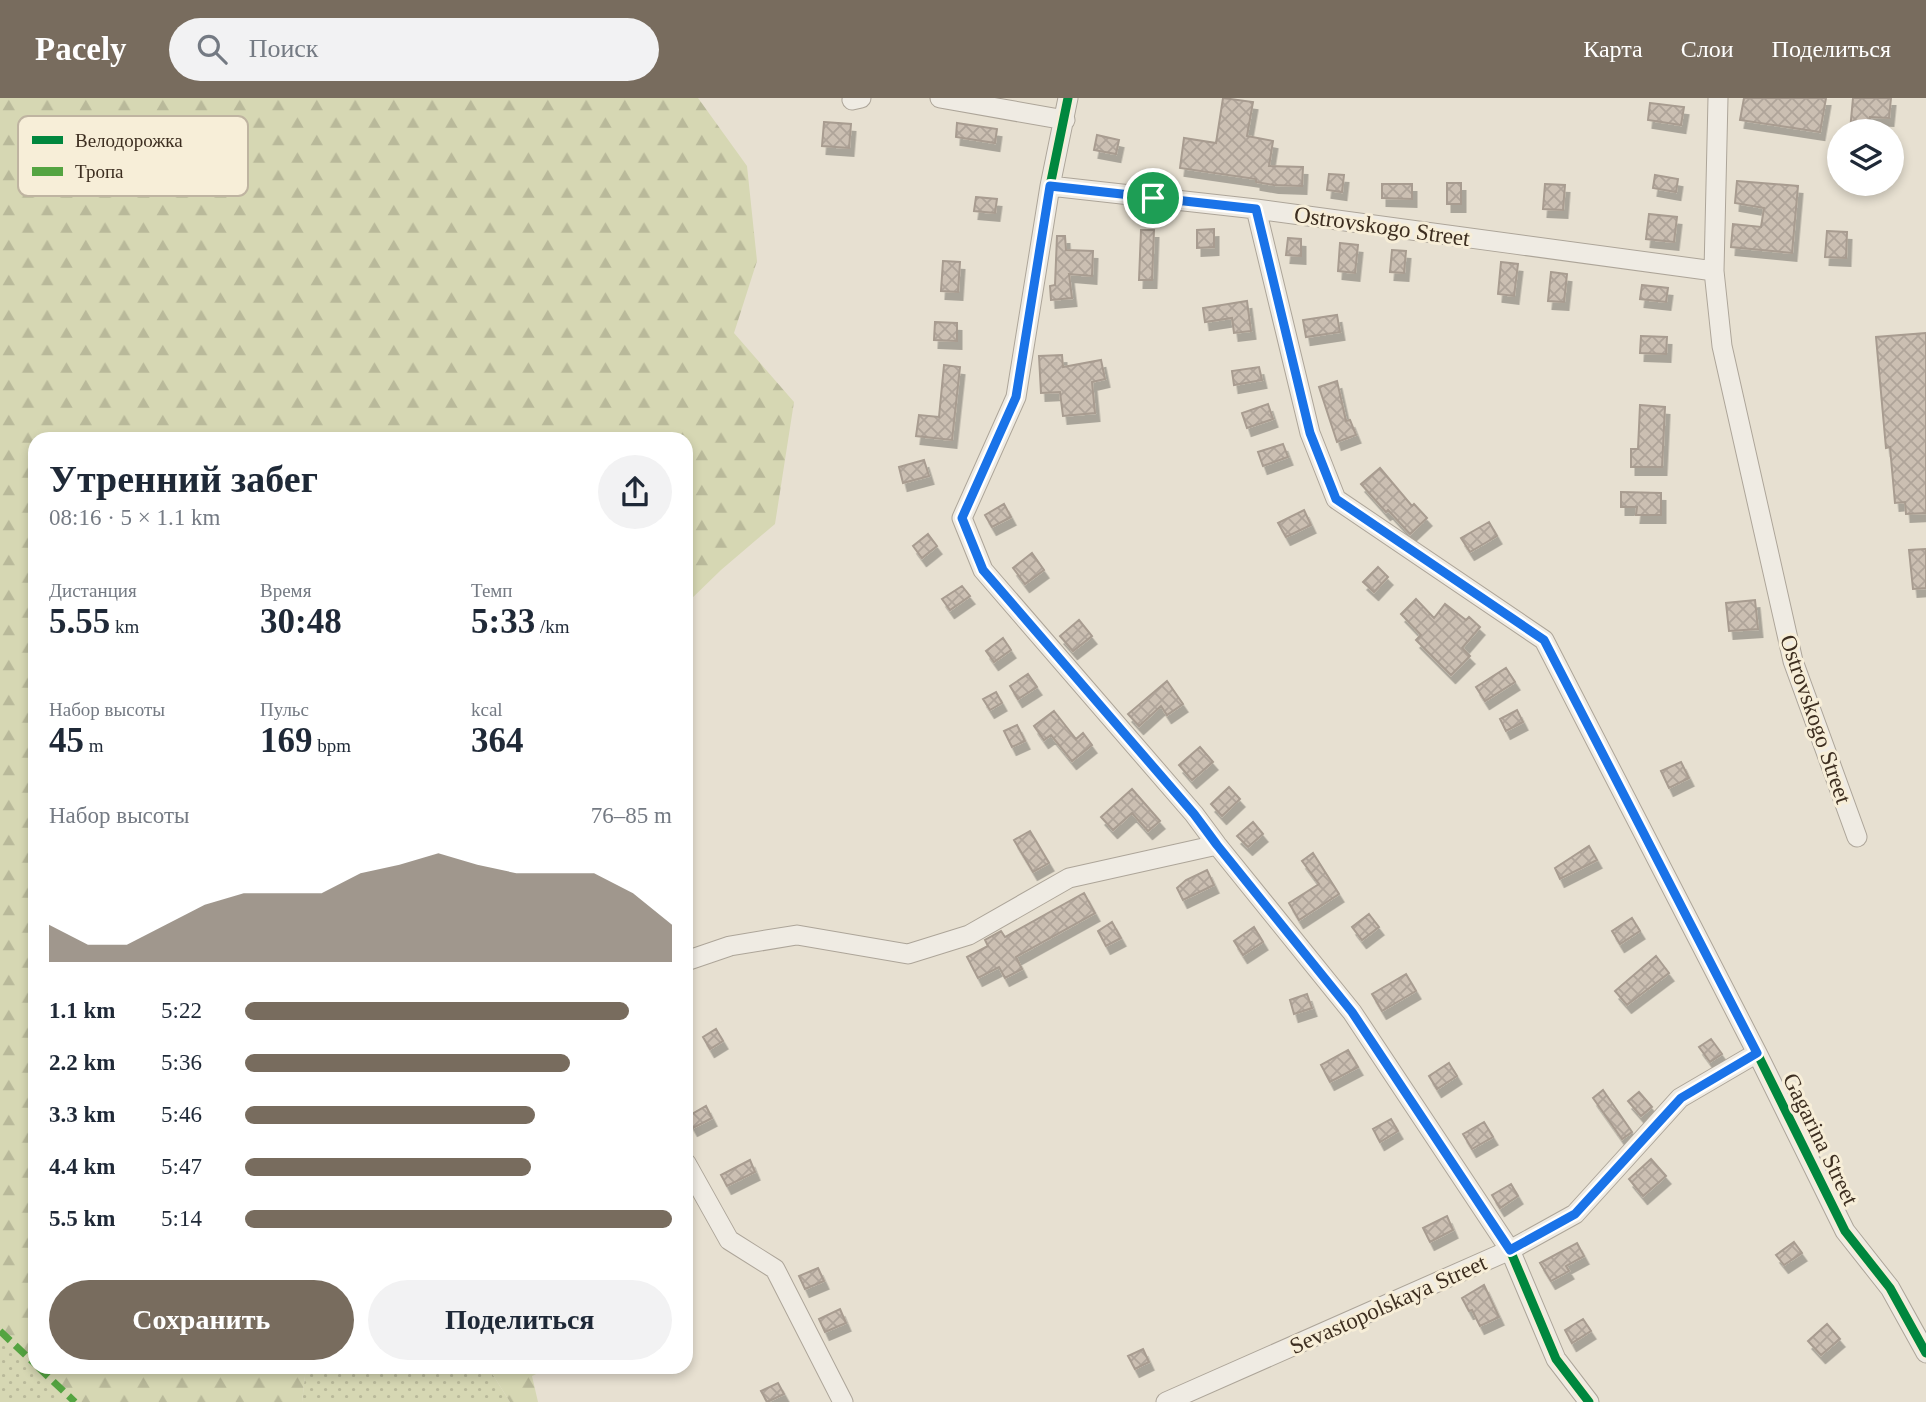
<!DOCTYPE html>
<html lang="ru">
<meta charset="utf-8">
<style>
:root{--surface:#fff;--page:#f2f2f3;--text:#1f2937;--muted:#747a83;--accent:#786c5e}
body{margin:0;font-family:"Times New Roman",serif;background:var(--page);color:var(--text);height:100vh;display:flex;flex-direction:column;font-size:26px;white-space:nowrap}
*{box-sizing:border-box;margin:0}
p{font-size:23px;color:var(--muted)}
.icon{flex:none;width:38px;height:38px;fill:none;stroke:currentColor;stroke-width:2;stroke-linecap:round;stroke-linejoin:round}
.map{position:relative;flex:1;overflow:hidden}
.details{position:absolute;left:28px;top:334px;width:665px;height:942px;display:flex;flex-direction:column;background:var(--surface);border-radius:21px;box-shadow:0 4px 10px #0003}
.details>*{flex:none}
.controls{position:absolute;left:1827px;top:21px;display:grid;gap:14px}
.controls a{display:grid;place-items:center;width:77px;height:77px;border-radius:50%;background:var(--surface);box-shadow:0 4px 10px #0003;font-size:35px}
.pin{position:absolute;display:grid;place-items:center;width:60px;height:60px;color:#fff;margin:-30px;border:4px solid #fff;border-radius:50%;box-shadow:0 2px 7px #0007}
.round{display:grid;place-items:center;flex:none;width:74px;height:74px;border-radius:37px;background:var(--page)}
.headline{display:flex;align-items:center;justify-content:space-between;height:119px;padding:0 21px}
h1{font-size:38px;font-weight:700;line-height:52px}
.stats{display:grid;grid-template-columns:repeat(3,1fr);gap:10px;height:119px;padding:7px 21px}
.stats div{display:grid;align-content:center}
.stats b{font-size:35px;font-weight:700}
.stats small{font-size:19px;font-weight:400}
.stats p{font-size:19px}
.chart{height:196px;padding:14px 21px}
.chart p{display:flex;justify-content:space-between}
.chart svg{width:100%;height:126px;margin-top:7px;fill:var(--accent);opacity:.7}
.cta{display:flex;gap:14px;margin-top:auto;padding:14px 21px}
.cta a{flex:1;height:80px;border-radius:42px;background:var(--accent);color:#fff;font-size:28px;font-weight:700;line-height:80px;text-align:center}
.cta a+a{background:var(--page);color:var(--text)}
ul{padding:0 21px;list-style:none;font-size:23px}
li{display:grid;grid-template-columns:112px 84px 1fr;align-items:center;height:52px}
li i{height:18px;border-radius:9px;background:var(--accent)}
header{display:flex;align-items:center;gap:42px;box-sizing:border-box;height:98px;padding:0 35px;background:var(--accent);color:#fff}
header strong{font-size:33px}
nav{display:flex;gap:38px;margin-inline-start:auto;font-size:24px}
.search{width:490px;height:63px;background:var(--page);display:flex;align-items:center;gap:18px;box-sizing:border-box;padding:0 24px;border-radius:38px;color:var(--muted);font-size:26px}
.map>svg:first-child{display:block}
.grass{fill:url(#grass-dots)}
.forest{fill:url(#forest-firs)}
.building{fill:url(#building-cross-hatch);stroke:#a89c90;stroke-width:2;filter:url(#shadow)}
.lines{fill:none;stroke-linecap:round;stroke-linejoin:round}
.street-casing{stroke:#ada599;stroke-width:21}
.street{stroke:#efebe3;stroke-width:19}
.quiet{stroke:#54a441;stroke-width:7;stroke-dasharray:14 7;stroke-linecap:butt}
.cycleway-casing{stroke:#f7eed8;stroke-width:13}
.cycleway{stroke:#00873e;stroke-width:9}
.route-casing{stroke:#fff;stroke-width:14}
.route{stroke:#1a73e8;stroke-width:9}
.labels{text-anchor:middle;stroke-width:6;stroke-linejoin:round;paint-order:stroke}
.street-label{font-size:23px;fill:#3d2e20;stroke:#f7eed8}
.key{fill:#f7eed8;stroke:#bfb4a1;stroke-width:2}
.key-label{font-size:19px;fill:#3d2e20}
</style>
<header>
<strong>Pacely</strong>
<div class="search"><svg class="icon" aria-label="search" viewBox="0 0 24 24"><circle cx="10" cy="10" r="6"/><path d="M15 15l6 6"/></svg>Поиск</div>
<nav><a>Карта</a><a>Слои</a><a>Поделиться</a></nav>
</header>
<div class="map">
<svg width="1926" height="1304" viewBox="0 0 1926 1304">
<defs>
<pattern id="grass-dots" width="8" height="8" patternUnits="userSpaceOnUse" patternTransform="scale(1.75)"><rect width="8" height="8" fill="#d6d7b3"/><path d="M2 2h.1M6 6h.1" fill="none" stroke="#b9b99a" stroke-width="1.8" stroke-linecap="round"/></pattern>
<pattern id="forest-firs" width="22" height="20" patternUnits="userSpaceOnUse" patternTransform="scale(1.75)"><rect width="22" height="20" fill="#d6d7b3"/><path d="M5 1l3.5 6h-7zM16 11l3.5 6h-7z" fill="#b9b99a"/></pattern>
<pattern id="building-cross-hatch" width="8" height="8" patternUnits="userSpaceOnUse" patternTransform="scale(1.75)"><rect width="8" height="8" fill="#cbbfb2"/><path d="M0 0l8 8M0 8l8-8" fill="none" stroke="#afa499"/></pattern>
<filter id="shadow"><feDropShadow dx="4.5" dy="8" stdDeviation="0" flood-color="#0004"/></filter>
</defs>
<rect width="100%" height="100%" fill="#e7e0d1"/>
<path class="grass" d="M0,1233L70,1304H0Z
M306,1269H488L510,1304H302Z"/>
<path class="forest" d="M0,0H698L747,68L757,163L734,235L794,304L775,426L721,472L686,506V341H35V1268L0,1233Z
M35,1269H306L302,1304H70Z
M488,1269H551L532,1278L538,1304H510Z"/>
<path class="building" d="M1223,0L1253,4L1247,38L1273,43L1269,68L1303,69L1302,88L1274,87L1256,84V81L1180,70L1184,40L1216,45Z
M1744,0H1826L1820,34L1740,22Z
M1853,0H1891L1889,20L1870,19L1869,33H1850Z
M1650,5L1684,9L1681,27L1648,22Z
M824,24L851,26L849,50L822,48Z
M957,25L997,31L995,45L956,39Z
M1097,37L1119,42L1116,56L1094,52Z
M1329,76L1344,77L1342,94L1327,92Z
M1655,77L1678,81L1676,94L1653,90Z
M1737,83L1798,88L1792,155L1731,149L1733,126L1761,129L1764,110L1735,105Z
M1447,85H1461V106H1447Z
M1382,86H1412V101L1382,100Z
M1545,86L1565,87L1563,112L1543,111Z
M976,99L997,101L995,115L974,113Z
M1649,116L1677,119L1674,144L1646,141Z
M1214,131V149L1197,150V132Z
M1141,132H1154L1152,182H1139Z
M1827,133L1847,134L1846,160L1825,159Z
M1057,138H1065L1066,152L1093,153L1092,178L1069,176L1072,200L1051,202L1050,188L1055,187Z
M1288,140L1301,141V158L1286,157Z
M1340,145L1358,147L1355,175L1338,173Z
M1392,152L1406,153L1404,175L1390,174Z
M943,163L960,164L958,194L941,193Z
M1501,164L1518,166L1514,198L1498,196Z
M1551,174L1567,176L1564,204L1548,203Z
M1642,187L1668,190L1666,204L1640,201Z
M1247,203L1251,233L1234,235L1232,220L1205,224L1203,210Z
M1337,217L1340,234L1306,239L1303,222Z
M935,224L957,225V243L934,242Z
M1926,235V415L1906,416L1905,404L1895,405L1890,349L1886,350L1876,239Z
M1641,238L1667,239L1666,256L1640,255Z
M1062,257L1063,269L1101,262L1105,281L1092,284L1095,315L1063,318L1060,294L1041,295L1039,258Z
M944,267L960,269L952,342L916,338L919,317L939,319Z
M1259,269L1262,282L1234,287L1232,273Z
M1337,283L1346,323L1350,322L1356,337L1337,344L1319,289Z
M1268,306L1273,321L1247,330L1242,315Z
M1640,307L1665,309L1662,369H1631V351H1638Z
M1283,346L1288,359L1263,368L1258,354Z
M924,362L929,378L903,385L899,369Z
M1380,370L1412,408L1414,406L1427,420L1410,436L1388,412L1386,414L1361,386Z
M1621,394L1661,395V417H1636L1637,409H1621Z
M1004,406L1011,419L992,429L985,417Z
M1304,412L1311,427L1286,439L1278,425Z
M1489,424L1497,438L1470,454L1461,440Z
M928,436L937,448L922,460L913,448Z
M1926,451V490L1913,491L1909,452Z
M1032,455L1044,472L1025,486L1013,470Z
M1378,469L1388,479L1374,494L1363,484Z
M962,488L970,498L950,512L942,501Z
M1416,501L1434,520L1445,506L1466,522L1469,519L1480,529L1462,550L1470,558L1451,577L1416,542L1421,537L1401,516Z
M1755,502L1758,531L1729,533L1726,505Z
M1079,522L1092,538L1073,553L1060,538Z
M1003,540L1011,552L994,564L986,553Z
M1506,570L1515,584L1485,603L1476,589Z
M1028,576L1037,589L1018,601L1010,588Z
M1167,583L1183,606L1167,617L1161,608L1139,628L1128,616Z
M996,594L1002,605L990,612L983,601Z
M1517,612L1523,624L1506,633L1500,621Z
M1054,613L1076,641L1083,635L1092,647L1072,663L1051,637L1044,642L1034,628Z
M1017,627L1025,643L1012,649L1004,633Z
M1200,649L1213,664L1192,682L1179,667Z
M1681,664L1689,680L1669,690L1661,673Z
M1229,689L1240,701L1222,718L1211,706Z
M1132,691L1160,723L1148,733L1132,715L1113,732L1101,719Z
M1253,724L1263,736L1248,749L1237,738Z
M1030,733L1049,765L1033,774L1014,742Z
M1589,748L1597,762L1560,781L1555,770Z
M1313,755L1339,796L1299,822L1289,805L1319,786L1302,763Z
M1207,772L1214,787L1183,802L1177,790L1186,782Z
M1084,795L1095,815L1016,859L1022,871L1005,880L999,869L978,880L967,859L988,848L985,842L1001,833L1005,839Z
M1369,816L1379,829L1362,842L1352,829Z
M1632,820L1640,833L1620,846L1612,833Z
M1112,824L1121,840L1106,848L1098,833Z
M1254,829L1263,844L1243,857L1234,843Z
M1656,858L1669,875L1627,907L1615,893Z
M1406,876L1416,893L1382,913L1372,896Z
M1307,896L1312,910L1294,916L1290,902Z
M716,931L723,943L710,951L703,939Z
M1711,941L1722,956L1710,964L1699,949Z
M1348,952L1358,969L1330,984L1321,967Z
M1449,965L1457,978L1437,991L1429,978Z
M1603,992L1632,1034L1622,1041L1593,1000Z
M1639,994L1652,1009L1641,1018L1628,1003Z
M706,1008L712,1020L693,1030L687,1019Z
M1391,1021L1398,1033L1380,1044L1373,1031Z
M1484,1024L1493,1039L1472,1051L1463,1036Z
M1651,1061L1666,1078L1643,1098L1629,1081Z
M750,1062L755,1074L727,1088L721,1077Z
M1511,1086L1518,1098L1500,1110L1492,1097Z
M1447,1118L1453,1132L1430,1144L1423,1130Z
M1794,1144L1802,1155L1784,1167L1776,1157Z
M1577,1145L1584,1158L1566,1168L1569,1173L1551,1183L1540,1165Z
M818,1170L824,1183L805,1191L799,1178Z
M1484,1187L1499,1219L1480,1228L1472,1212L1469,1213L1462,1200Z
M840,1211L846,1225L825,1234L819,1221Z
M1583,1221L1591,1233L1572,1245L1565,1232Z
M1827,1226L1840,1241L1821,1257L1808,1243Z
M1143,1251L1149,1264L1135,1271L1128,1258Z
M778,1285L784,1296L767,1304L761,1293Z"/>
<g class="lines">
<g class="street-casing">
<path id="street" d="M940,0L1065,22
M1068,0L1050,88L1016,299L962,420L983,472L1194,716L1217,747L1352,914L1510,1152L1556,1261L1589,1304
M1718,0L1714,173L1722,248L1793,563L1857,739
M852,2L861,0
M1050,88L1256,111L1714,173
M1256,111L1310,335L1336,401L1544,542L1757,955L1845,1133L1890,1190L1926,1255
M686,863L730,848L797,837L908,856L969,837L1069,780L1217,747
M686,1065L729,1142L775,1171L843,1304
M1166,1304L1510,1152L1575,1116L1680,1000L1757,955"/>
</g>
<use href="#street" class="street"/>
<path class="quiet" d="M0,1233L35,1266
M38,1269L75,1304"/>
<g class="cycleway-casing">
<path id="cycleway" d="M1068,0L1050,88L1016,299L962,420L983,472L1194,716L1217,747L1352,914L1510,1152L1556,1261L1589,1304
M1256,111L1310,335L1336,401L1544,542L1757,955L1845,1133L1890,1190L1926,1255"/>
</g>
<use href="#cycleway" class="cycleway"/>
</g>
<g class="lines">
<g class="route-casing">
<path id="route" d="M1050,88L1256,111L1310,335L1336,401L1544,542L1757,955L1681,1000L1575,1116L1510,1152L1352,914L1217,747L1194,716L983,472L962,420L1016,299Z"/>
</g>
<use href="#route" class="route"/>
</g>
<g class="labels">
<g class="street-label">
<text transform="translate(1382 128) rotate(8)" y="8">Ostrovskogo Street</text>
<text transform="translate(1816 621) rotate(71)" y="8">Ostrovskogo Street</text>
<text transform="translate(1821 1041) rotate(64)" y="8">Gagarina Street</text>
<text transform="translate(1388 1206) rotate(-24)" y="8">Sevastopolskaya Street</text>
</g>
</g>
<rect x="18" y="18" width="230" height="80" rx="10" class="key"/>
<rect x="32" y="38" width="31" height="8" fill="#00873e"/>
<rect x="32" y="69" width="31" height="9" fill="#54a441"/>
<g class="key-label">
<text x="75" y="49">Велодорожка</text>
<text x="75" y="80">Тропа</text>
</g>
</svg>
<div class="controls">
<a><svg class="icon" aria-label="layers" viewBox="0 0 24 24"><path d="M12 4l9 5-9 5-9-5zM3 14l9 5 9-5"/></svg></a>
</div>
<div class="pin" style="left:1153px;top:100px;background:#1e9e55"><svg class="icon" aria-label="arrive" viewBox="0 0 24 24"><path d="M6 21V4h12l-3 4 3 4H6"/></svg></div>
<section class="details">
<div class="headline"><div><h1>Утренний забег</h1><p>08:16 · 5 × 1.1 km</p></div><a class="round"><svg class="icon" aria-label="share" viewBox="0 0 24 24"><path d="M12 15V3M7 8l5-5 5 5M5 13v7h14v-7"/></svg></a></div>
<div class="stats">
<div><p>Дистанция</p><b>5.55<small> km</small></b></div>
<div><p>Время</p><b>30:48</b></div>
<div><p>Темп</p><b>5:33<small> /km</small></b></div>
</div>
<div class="stats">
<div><p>Набор высоты</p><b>45<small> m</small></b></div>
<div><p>Пульс</p><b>169<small> bpm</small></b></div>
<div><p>kcal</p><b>364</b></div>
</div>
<div class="chart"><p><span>Набор высоты</span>76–85 m</p>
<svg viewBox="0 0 160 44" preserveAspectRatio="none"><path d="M0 44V31L10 38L20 38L30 31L40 24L50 20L60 20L70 20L80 13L90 10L100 6L110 10L120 13L130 13L140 13L150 20L160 31V44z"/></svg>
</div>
<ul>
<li><b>1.1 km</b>5:22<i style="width:90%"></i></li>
<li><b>2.2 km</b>5:36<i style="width:76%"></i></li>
<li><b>3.3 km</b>5:46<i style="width:68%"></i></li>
<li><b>4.4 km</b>5:47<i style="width:67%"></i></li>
<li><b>5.5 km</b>5:14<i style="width:100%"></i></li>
</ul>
<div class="cta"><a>Сохранить</a><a>Поделиться</a></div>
</section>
</div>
